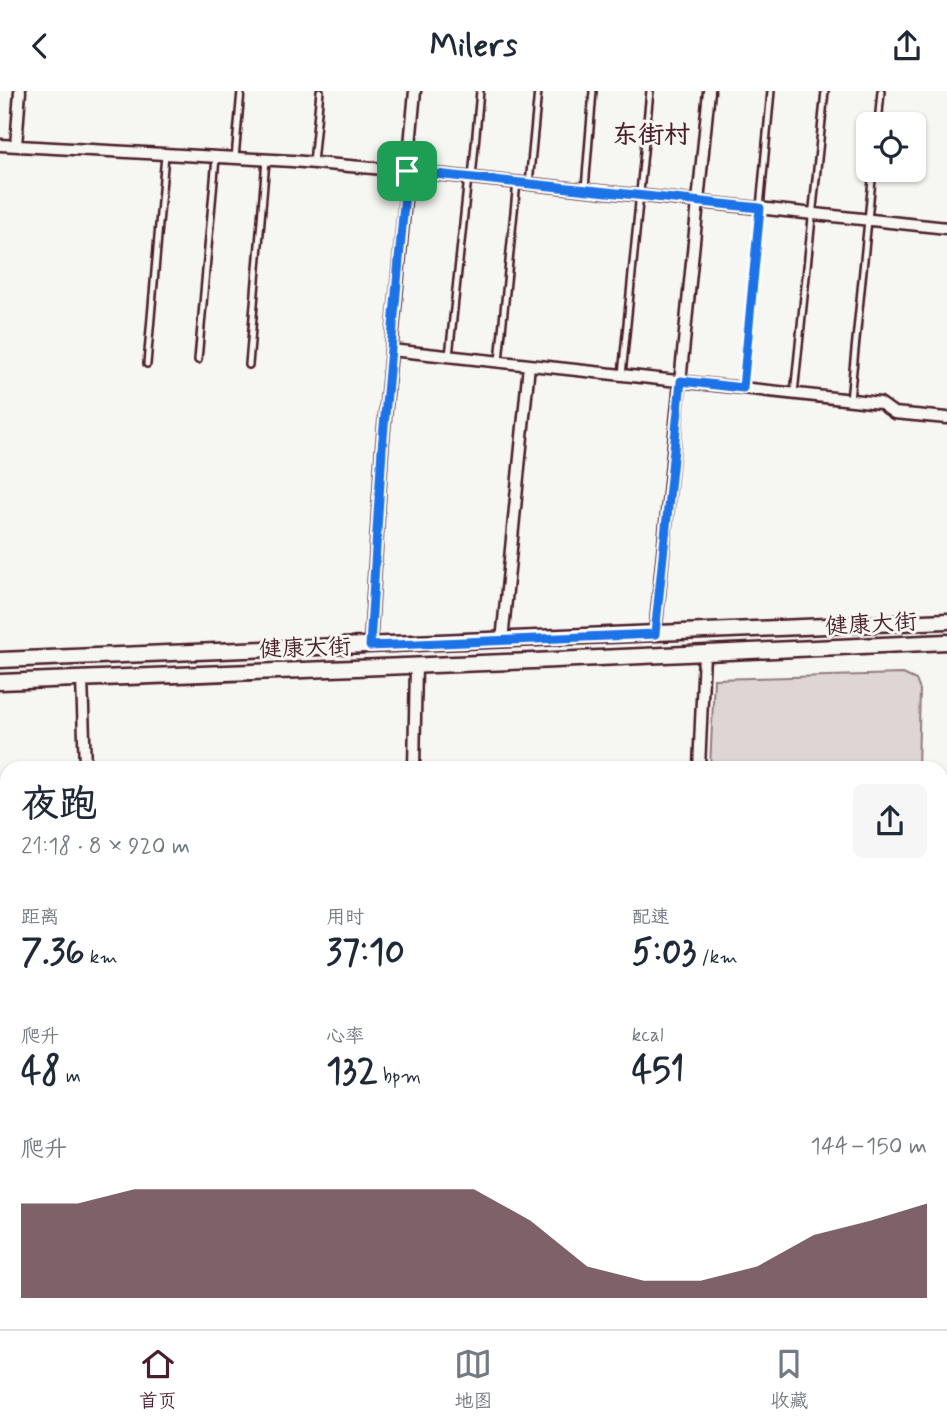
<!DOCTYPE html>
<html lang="zh">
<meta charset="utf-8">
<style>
:root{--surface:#fff;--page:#f6f6f7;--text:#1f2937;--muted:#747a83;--line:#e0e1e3;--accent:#4a1f2b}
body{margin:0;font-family:Mynerve,"LXGW WenKai TC",sans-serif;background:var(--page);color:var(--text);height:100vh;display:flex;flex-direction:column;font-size:26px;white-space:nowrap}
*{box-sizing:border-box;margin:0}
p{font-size:23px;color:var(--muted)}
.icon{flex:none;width:38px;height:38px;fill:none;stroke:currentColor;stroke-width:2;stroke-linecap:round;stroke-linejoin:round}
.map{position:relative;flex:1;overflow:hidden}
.sheet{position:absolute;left:0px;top:670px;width:948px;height:569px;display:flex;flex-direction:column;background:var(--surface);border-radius:21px 21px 0 0;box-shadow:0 2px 5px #0004}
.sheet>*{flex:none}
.tools{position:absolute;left:856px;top:21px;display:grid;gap:14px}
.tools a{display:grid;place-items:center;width:70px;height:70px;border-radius:10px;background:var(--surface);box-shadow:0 2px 5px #0004;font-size:35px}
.pin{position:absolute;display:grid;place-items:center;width:60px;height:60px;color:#fff;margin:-30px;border-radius:14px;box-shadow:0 4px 10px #0006}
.round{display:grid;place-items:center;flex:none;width:74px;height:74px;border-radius:10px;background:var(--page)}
.headline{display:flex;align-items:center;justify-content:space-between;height:119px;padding:0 21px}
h1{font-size:38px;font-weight:800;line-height:52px}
.figures{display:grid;grid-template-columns:repeat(3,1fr);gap:10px;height:119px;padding:7px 21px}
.figures div{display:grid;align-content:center}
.figures b{font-size:35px;font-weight:800}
.figures small{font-size:19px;font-weight:400}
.figures p{font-size:19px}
.chart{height:196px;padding:14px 21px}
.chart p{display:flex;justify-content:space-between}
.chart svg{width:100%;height:126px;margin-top:7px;fill:var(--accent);opacity:.7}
header{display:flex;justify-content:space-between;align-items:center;height:91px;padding:0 21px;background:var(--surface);font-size:32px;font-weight:800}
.tabs{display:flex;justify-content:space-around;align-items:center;height:98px;border-top:2px solid var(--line);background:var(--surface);font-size:19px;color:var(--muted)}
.tabs a{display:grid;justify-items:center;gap:4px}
.tabs .selected{color:var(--accent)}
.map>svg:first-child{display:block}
.green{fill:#ddd6d5;stroke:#947a80;stroke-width:2}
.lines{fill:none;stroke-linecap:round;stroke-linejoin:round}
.service-casing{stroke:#4a1f2b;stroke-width:10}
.minor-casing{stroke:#4a1f2b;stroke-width:15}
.secondary-casing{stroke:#4a1f2b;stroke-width:19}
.service{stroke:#f6f6f2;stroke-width:5}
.minor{stroke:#f6f6f2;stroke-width:10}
.secondary{stroke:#f6f6f2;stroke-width:14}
.route-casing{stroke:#fff;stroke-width:14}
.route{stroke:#1a73e8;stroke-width:9}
.labels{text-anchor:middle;stroke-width:6;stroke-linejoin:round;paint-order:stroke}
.street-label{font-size:23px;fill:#4a1f2b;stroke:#f6f6f2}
.quarter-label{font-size:26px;font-weight:bold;fill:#4a1f2b;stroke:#f6f6f2}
</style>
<header><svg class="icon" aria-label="back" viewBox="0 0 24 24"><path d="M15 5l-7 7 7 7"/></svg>Milers<svg class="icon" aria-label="share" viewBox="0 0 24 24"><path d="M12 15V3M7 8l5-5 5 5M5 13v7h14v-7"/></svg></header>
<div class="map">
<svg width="947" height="1238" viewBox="0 0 947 1238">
<rect width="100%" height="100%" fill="#f6f6f2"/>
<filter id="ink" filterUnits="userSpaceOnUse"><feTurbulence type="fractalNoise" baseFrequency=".0143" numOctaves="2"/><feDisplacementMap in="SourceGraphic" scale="14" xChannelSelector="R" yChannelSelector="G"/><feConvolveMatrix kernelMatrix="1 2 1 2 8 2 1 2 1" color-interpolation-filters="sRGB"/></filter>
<g filter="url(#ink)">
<path class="green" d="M903,583L916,589L920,599L918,677H710L714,588Z"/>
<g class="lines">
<g class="service-casing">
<path id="service" d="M878,33L881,0
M235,67L241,0
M313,72L320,0
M472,87L480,0
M529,93L538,0
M585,98L593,0
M449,265L468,86
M198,269L216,67
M499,270L517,91
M147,273L165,64
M249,274L266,69
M622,284L650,0
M743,297L771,0
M794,303L825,0
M850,309L873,79
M942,1203H947
M550,1232V1238
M645,1232L646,1238
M790,1232V1238"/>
</g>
<g class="minor-casing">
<path id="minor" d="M0,54L292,70L407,80L947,137
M16,55L20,0
M391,259L880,312L894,322L947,327
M655,543L709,0
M502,550L529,274
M370,555L382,358L415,0
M82,588L85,677
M414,677L416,575
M699,677L704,563
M0,1119H7
M100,1232L101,1238"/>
</g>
<g class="secondary-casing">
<path id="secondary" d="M0,569L947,530
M0,591L534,570L947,551
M942,853L947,726
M942,1137L947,1024
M923,1238V1232
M936,1238L937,1232"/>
</g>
<use href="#service" class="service"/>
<use href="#minor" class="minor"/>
<use href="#secondary" class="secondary"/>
</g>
</g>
<g class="lines" filter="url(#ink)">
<g class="route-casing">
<path id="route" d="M407,80L760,117L743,297L681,290L655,543L370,555L382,358Z"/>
</g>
<use href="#route" class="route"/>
</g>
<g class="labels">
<g class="street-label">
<text transform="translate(871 532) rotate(-3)" y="8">健康大街</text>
<text transform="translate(305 556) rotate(-2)" y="8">健康大街</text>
</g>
<g class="quarter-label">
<text x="651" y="52">东街村</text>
</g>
</g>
</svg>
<div class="tools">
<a><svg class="icon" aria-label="locate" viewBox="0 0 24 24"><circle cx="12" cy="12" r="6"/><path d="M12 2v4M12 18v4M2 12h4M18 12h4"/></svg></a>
</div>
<div class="pin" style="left:407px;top:80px;background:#1e9e55"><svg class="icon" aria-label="arrive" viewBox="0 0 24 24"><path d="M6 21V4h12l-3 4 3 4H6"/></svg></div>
<section class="sheet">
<div class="headline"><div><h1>夜跑</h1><p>21:18 · 8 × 920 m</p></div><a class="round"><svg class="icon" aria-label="share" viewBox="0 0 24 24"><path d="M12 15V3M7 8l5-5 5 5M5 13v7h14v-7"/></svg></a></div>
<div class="figures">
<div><p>距离</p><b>7.36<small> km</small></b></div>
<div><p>用时</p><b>37:10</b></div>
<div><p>配速</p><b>5:03<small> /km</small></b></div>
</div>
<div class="figures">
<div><p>爬升</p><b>48<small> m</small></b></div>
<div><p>心率</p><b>132<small> bpm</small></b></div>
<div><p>kcal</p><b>451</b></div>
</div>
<div class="chart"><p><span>爬升</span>144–150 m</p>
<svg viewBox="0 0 160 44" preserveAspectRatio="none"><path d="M0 44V11L10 11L20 6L30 6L40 6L50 6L60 6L70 6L80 6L90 17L100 33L110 38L120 38L130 33L140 22L150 17L160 11V44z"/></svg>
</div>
</section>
</div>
<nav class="tabs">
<a class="selected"><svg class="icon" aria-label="home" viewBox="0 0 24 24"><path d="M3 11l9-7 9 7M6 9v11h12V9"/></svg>首页</a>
<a><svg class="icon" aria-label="map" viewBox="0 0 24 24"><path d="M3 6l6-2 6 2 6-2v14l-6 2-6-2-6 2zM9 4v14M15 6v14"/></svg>地图</a>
<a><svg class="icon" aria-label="saved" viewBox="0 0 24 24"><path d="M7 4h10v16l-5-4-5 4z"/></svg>收藏</a>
</nav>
